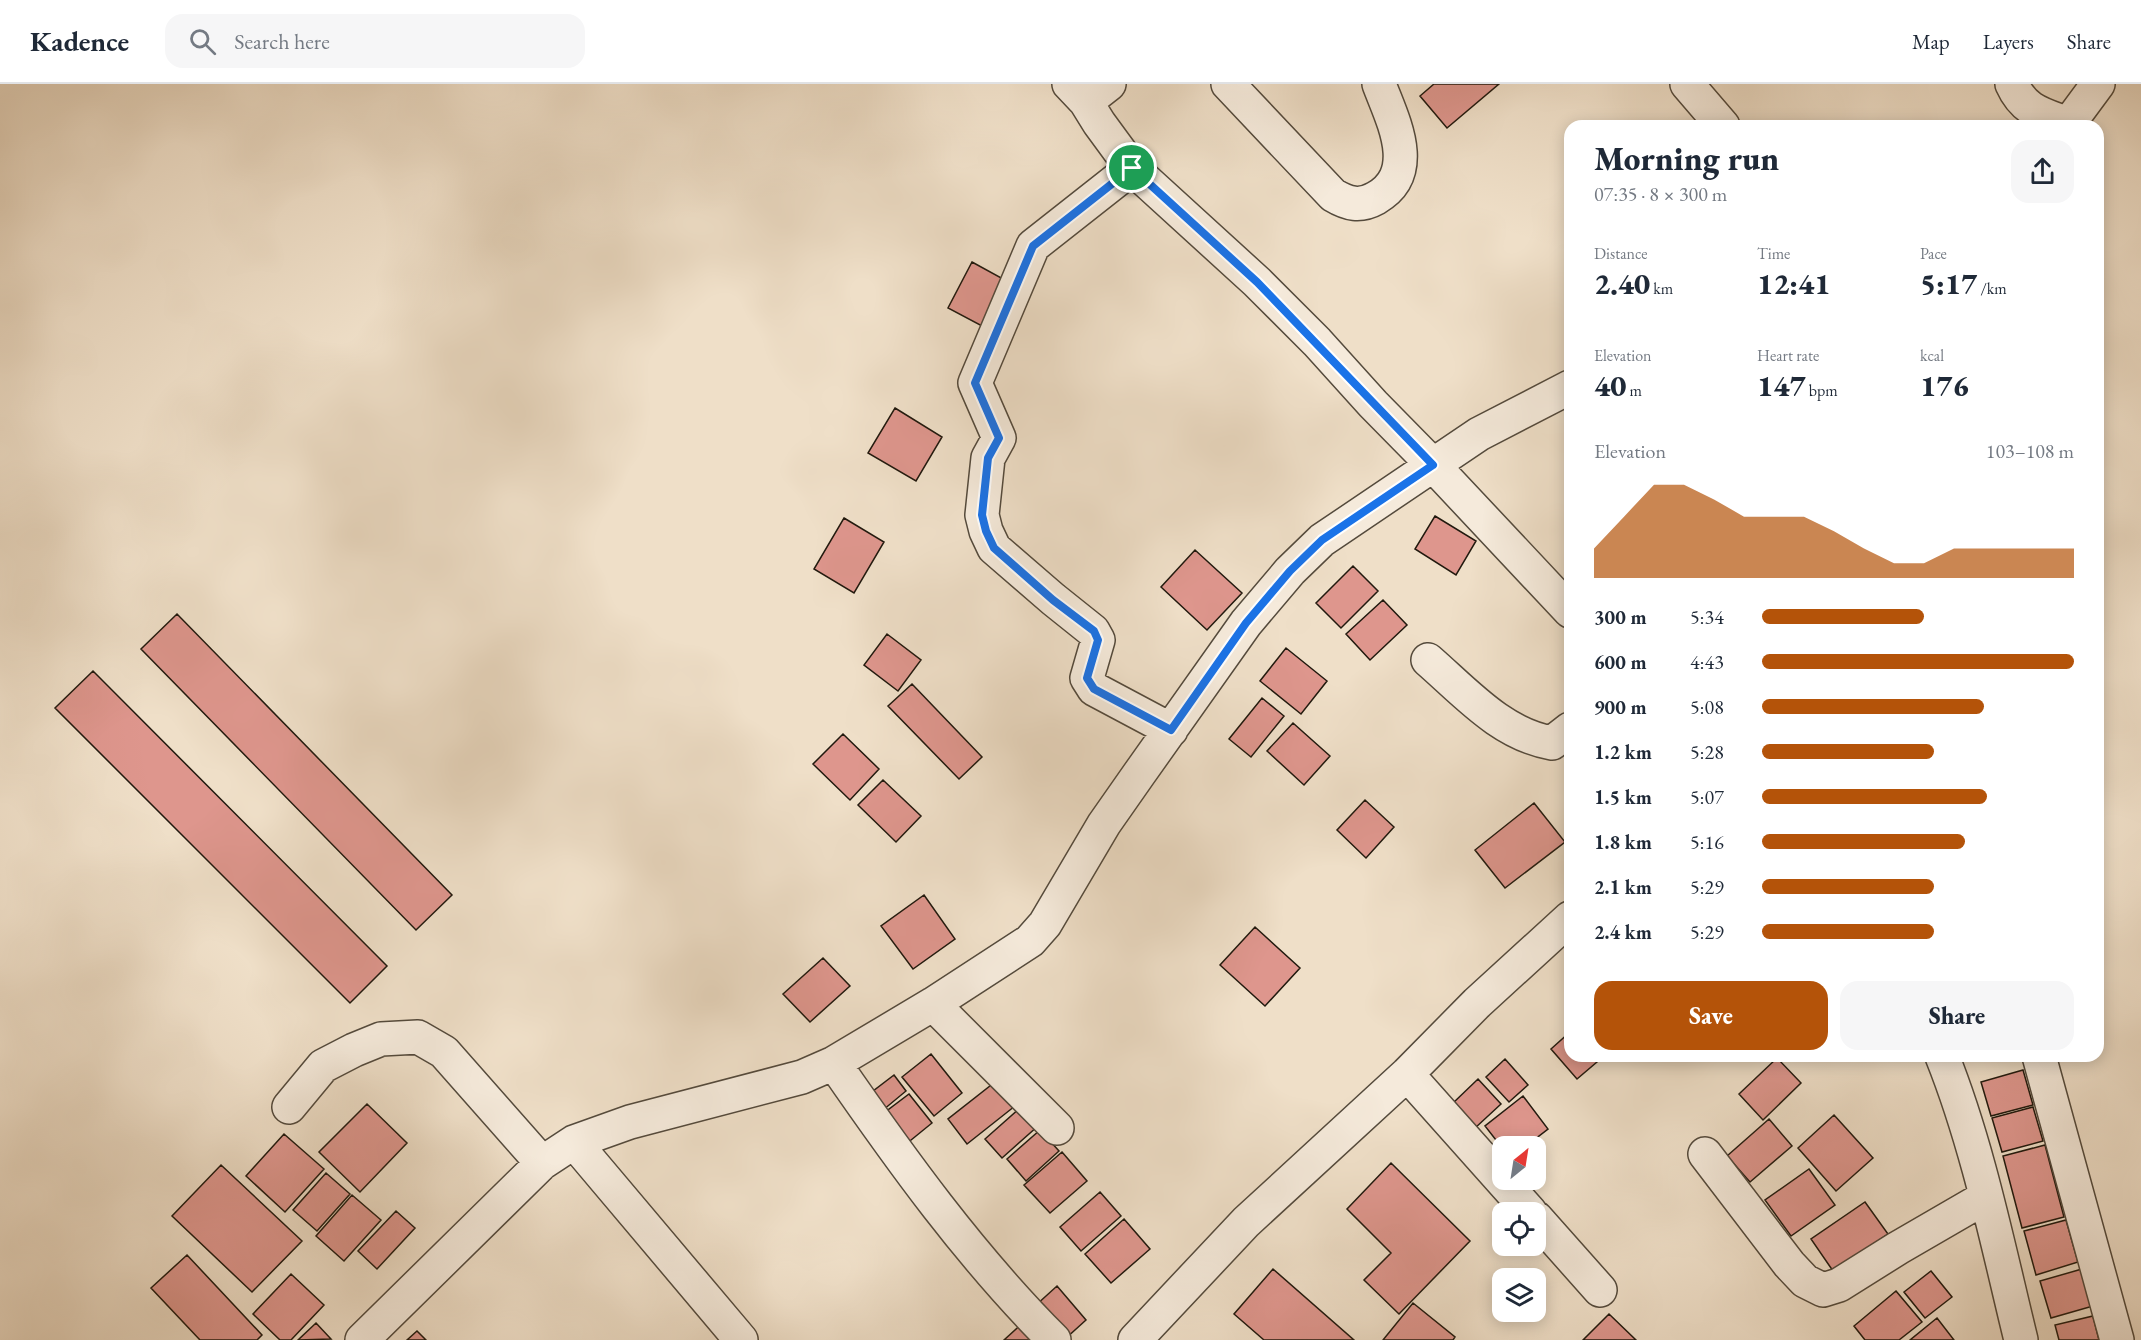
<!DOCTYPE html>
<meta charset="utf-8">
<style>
:root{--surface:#fff;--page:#f6f6f7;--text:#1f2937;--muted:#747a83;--line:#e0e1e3;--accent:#b45309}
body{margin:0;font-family:"EB Garamond",serif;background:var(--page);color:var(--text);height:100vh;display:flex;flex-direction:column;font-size:22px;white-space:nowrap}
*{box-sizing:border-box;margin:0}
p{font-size:20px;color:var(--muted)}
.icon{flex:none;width:33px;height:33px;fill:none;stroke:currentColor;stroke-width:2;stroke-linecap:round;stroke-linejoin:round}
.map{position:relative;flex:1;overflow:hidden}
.details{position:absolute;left:1564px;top:36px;width:540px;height:942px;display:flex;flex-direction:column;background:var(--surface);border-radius:18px;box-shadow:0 3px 15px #0003}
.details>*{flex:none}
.needle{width:39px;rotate:30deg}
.buttons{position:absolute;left:1492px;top:1052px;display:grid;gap:12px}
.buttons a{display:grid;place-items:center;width:54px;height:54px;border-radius:12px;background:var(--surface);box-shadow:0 3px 15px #0003;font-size:30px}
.pin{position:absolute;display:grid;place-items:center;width:51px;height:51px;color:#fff;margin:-26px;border:3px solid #fff;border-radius:50%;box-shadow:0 2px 6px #0007}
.round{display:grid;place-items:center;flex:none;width:63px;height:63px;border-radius:18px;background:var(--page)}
.headline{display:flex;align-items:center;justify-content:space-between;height:102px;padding:0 30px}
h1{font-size:33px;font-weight:800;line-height:45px}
.stats{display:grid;grid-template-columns:repeat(3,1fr);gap:9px;height:102px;padding:6px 30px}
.stats div{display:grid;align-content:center}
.stats b{font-size:30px;font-weight:800}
.stats small{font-size:16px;font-weight:400}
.stats p{font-size:16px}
.chart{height:168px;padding:12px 30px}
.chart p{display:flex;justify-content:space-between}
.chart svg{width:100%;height:108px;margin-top:6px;fill:var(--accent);opacity:.7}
.action{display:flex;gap:12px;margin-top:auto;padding:12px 30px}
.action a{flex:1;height:69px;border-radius:18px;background:var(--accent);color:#fff;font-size:24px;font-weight:800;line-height:69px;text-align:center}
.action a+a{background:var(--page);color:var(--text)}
ul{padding:0 30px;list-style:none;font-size:20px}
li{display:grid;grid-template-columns:96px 72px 1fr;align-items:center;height:45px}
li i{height:15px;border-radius:8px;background:var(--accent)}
header{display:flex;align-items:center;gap:36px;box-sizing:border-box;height:84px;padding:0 30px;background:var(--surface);border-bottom:2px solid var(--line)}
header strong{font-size:28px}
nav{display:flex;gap:33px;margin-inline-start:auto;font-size:21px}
.search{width:420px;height:54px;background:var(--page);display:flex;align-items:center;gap:15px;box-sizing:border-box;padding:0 21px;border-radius:18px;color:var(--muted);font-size:22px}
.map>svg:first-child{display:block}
.building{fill:#de968d;stroke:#21190e;stroke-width:1.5}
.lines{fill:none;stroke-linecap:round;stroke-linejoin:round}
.minor-casing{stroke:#544a3c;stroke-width:36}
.tertiary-casing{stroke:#544a3c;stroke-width:36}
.minor{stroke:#f5eadb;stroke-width:33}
.tertiary{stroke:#f5eadb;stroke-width:33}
.route-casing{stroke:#fff;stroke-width:12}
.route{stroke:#1a73e8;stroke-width:8}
</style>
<header>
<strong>Kadence</strong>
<div class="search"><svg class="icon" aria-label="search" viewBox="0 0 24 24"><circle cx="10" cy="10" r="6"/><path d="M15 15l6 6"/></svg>Search here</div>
<nav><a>Map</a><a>Layers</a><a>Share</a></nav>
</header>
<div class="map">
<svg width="2141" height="1256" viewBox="0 0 2141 1256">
<rect width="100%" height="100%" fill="#efdfc8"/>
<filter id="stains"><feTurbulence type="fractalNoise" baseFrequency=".00333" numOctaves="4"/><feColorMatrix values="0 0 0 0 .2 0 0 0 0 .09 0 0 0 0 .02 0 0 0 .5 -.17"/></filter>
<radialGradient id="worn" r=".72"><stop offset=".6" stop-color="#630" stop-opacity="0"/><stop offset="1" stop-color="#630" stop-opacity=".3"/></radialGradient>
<path class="building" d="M1434,0H1499L1447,44L1420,12Z
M972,178L1005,196L982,242L948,224Z
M895,324L942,353L916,397L868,369Z
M1435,432L1476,457L1456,491L1415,465Z
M844,434L884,458L854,509L814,485Z
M1195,466L1242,509L1207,546L1161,503Z
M1353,482L1378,507L1341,544L1316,519Z
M1383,516L1407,541L1370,576L1346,550Z
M177,530L452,811L416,846L141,565Z
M887,550L921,576L898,607L864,581Z
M1286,564L1327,597L1301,630L1260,597Z
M93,587L387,882L350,919L55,624Z
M912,600L982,673L959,695L888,622Z
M1262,614L1284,632L1251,673L1229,655Z
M1293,639L1330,672L1304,701L1267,667Z
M843,650L879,685L850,716L813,680Z
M883,696L921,732L896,758L858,721Z
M1365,716L1394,743L1366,774L1337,746Z
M1534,719L1565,758L1505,804L1475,766Z
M924,811L955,855L913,885L881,842Z
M1255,843L1300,884L1265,922L1220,881Z
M823,874L850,902L810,938L783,910Z
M1570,948V972H1604L1577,995L1551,965Z
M931,970L962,1009L934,1032L902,993Z
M1777,974L1801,999L1763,1036L1739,1010Z
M1505,975L1528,1001L1509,1018L1486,993Z
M2023,986L2033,1021L1991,1032L1981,998Z
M894,991L906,1007L877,1031L864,1014Z
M1478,995L1501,1020L1474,1045L1452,1020Z
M995,998L1015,1022L967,1060L948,1035Z
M909,1010L932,1039L900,1065L876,1035Z
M1523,1012L1548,1045L1526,1062H1503V1065L1485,1042Z
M367,1020L407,1059L360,1108L319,1068Z
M1021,1023L1038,1042L1002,1074L985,1055Z
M2033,1023L2043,1057L2002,1068L1992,1034Z
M1834,1031L1873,1074L1836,1107L1798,1064Z
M1769,1035L1792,1062L1750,1098L1727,1072Z
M1040,1046L1059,1067L1026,1097L1007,1075Z
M284,1050L324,1085L285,1128L246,1092Z
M2045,1061L2064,1133L2022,1144L2003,1072Z
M1062,1068L1087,1097L1050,1129L1024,1101Z
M1391,1079L1470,1157L1399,1230L1364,1196L1391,1169L1347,1125Z
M221,1081L302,1157L252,1208L172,1132Z
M1809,1085L1835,1121L1791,1152L1765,1116Z
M326,1089L350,1110L317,1147L293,1126Z
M1100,1108L1121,1132L1081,1167L1060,1143Z
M352,1111L381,1136L344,1177L316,1152Z
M1865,1118L1888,1150L1833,1187L1811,1155Z
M396,1127L415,1144L377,1185L358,1167Z
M1124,1135L1150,1165L1111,1199L1085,1170Z
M2066,1136L2078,1178L2036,1191L2024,1147Z
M187,1171L262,1251L257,1256H200L151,1204Z
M1273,1185L1354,1256H1264L1234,1230Z
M2082,1185L2093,1222L2051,1234L2040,1197Z
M1931,1187L1952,1213L1925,1234L1904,1208Z
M291,1190L324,1221L291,1256H280L253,1230Z
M1057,1202L1086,1236L1065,1255L1035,1222Z
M1896,1207L1922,1238L1899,1256H1865L1854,1242Z
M1413,1219L1455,1253L1453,1256H1383Z
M1609,1230L1636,1256H1583Z
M2093,1232L2099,1256H2059L2055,1241Z
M1937,1234L1954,1256H1910Z
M1027,1235L1046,1256H1004Z
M316,1239L331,1255L298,1256Z
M417,1247L426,1256H407Z"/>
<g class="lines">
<g class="minor-casing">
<path id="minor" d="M1069,0L1086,18L1099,39L1132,84L1257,198L1317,258L1373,320L1433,381L1570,527
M1228,0L1333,111C1348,120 1360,123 1376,114C1421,88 1392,35 1379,0
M1687,0L1723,42
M2012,0C2024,27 2042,30 2068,40
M1086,18L1109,0
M1132,84L1033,162L975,299L999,354L988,374L982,431L986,447L994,464L1053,515L1093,547L1098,556L1087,594L1094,605L1171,646
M1428,576C1466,609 1501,650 1552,659L1570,645
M933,920L1057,1044
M1942,972C1978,1062 1998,1162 2021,1256
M834,979C901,1076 970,1172 1054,1256
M1407,990L1530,1128
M289,1023L323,982L354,966L381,955L418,953L444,968L542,1079
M574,1058L741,1256
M1705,1070L1789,1180L1805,1197L1823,1206L1839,1201L1898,1164L1986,1113
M1536,1134L1600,1206
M362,1256L542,1079L574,1058L630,1038L802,993L834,979L933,920L1030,857L1045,840L1104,740L1139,690L1246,539L1290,487L1322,456L1479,350L1570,303
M1135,1256L1246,1138L1407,990L1477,919L1570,834"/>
</g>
<g class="tertiary-casing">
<path id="tertiary" d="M2067,42L2098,0
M2039,972L2117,1256"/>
</g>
<use href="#minor" class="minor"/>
<use href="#tertiary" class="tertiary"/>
</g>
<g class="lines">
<g class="route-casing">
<path id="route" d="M1132,84L1257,198L1433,381L1322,456L1290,487L1246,539L1171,646L1094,605L1087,594L1098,556L1094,547L1053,516L994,464L986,447L982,431L988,374L999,354L975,299L1033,162Z"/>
</g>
<use href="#route" class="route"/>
</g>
<rect width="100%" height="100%" filter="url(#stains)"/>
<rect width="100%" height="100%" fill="url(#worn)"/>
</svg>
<div class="buttons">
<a><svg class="needle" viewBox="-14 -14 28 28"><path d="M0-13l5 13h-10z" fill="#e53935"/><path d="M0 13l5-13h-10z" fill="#747a83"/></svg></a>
<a><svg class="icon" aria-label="locate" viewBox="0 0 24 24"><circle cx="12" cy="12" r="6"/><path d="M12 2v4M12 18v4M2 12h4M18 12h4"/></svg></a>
<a><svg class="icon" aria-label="layers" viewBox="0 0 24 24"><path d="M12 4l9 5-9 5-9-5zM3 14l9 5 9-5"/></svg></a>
</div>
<div class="pin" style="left:1132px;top:84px;background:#1e9e55"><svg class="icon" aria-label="arrive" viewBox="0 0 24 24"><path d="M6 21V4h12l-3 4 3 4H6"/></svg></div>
<section class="details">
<div class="headline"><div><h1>Morning run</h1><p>07:35 · 8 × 300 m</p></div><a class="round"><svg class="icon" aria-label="share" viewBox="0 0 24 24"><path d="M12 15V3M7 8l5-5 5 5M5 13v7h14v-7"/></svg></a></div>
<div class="stats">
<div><p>Distance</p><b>2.40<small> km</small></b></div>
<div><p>Time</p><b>12:41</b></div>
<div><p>Pace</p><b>5:17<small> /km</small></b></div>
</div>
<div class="stats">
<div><p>Elevation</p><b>40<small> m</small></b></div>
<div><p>Heart rate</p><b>147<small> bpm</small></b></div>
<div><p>kcal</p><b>176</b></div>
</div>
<div class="chart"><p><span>Elevation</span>103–108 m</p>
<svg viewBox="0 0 160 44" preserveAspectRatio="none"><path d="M0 44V32L10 19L20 6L30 6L40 12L50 19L60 19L70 19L80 25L90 32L100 38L110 38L120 32L130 32L140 32L150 32L160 32V44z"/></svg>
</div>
<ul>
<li><b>300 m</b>5:34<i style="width:52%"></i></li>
<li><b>600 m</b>4:43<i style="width:100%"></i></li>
<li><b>900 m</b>5:08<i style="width:71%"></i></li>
<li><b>1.2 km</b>5:28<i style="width:55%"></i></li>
<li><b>1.5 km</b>5:07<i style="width:72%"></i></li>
<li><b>1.8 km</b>5:16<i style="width:65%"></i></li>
<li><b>2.1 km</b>5:29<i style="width:55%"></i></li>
<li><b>2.4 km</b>5:29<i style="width:55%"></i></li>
</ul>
<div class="action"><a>Save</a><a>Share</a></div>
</section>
</div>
